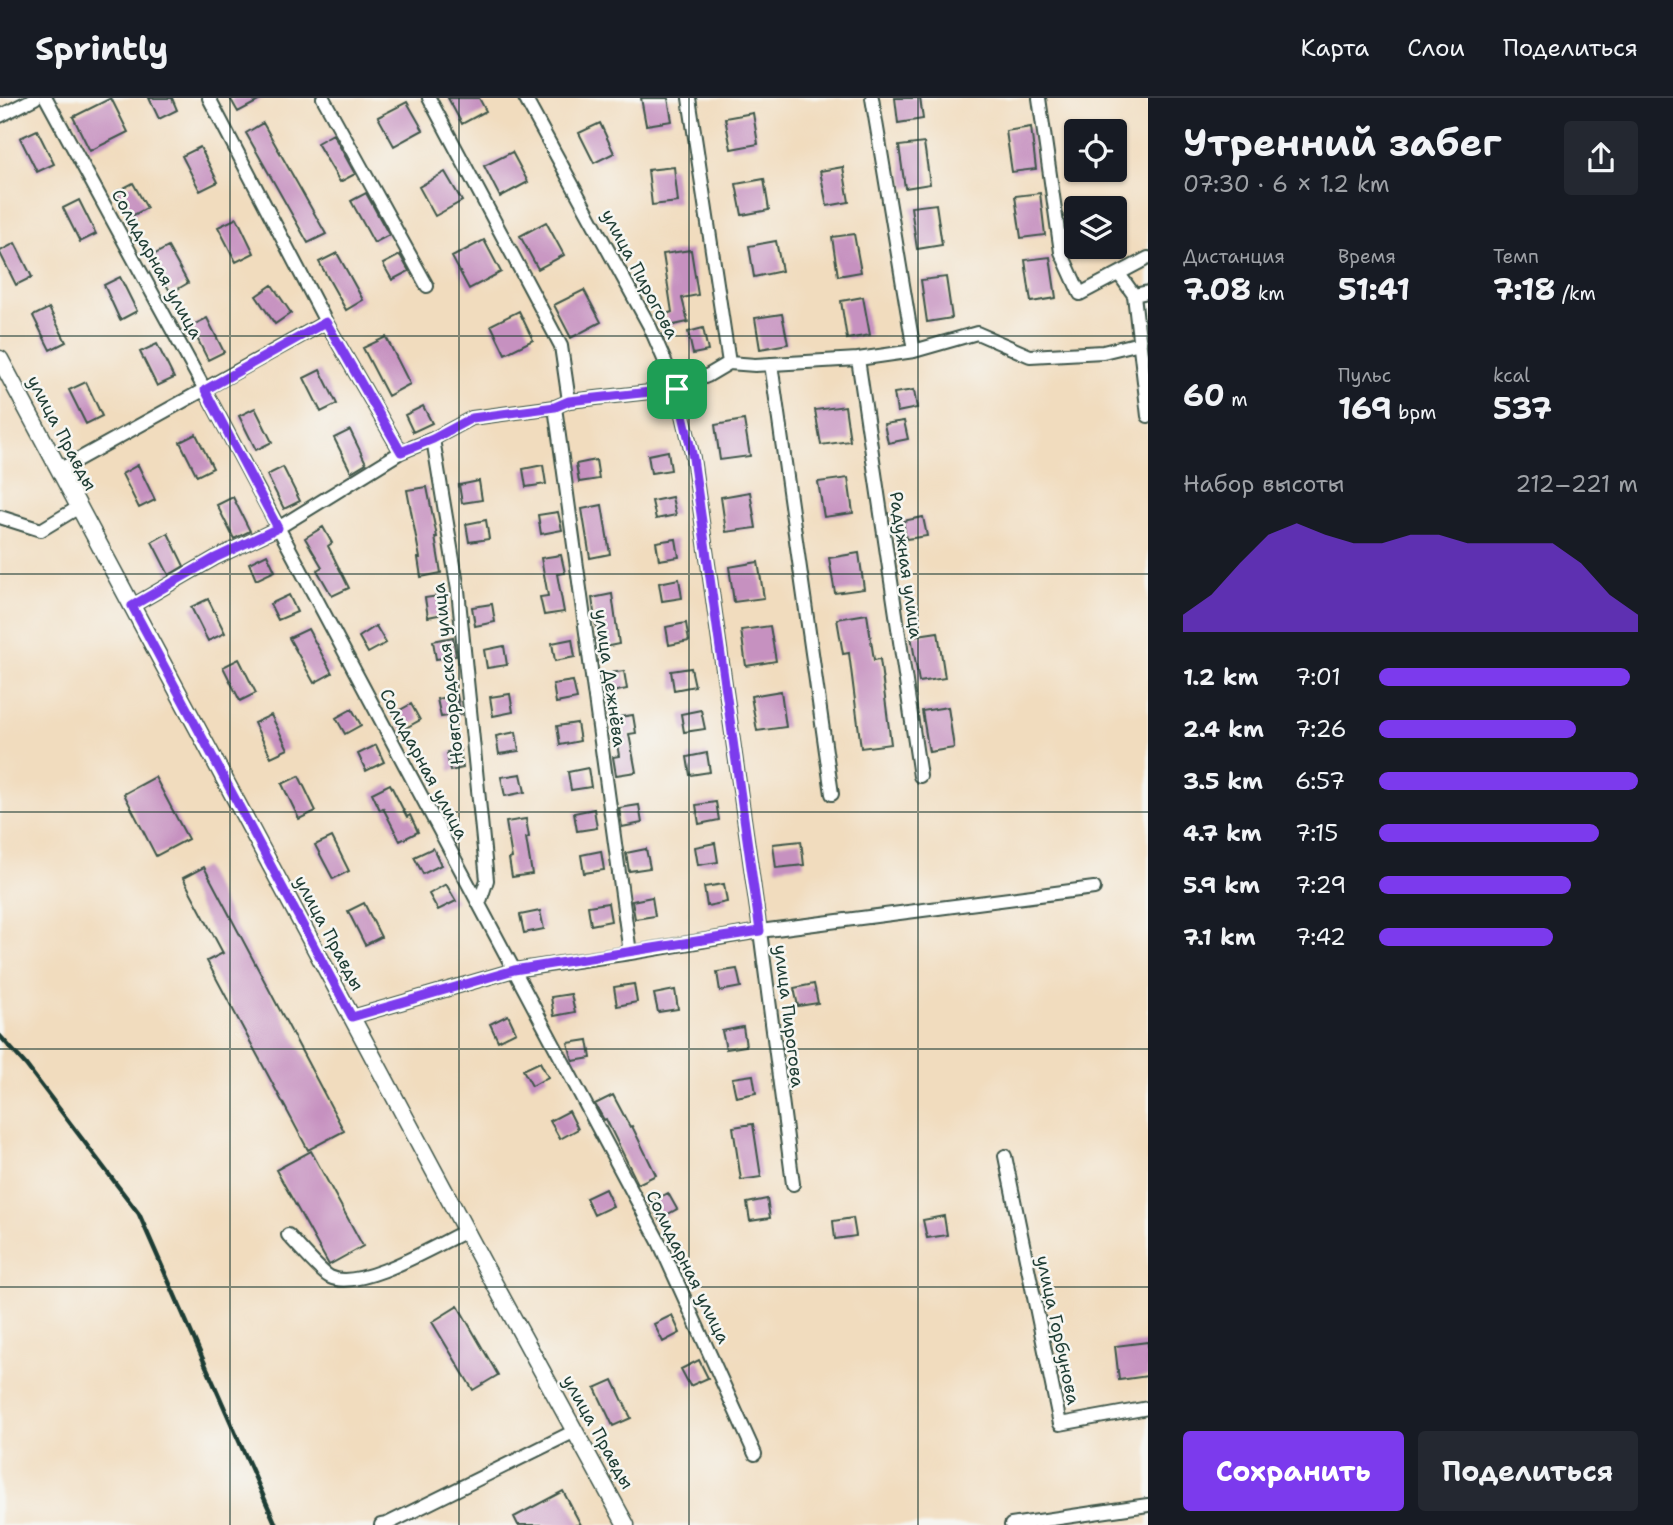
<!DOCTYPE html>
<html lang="ru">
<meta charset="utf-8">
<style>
:root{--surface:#171b24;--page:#242831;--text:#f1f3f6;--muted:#9ea1a6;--line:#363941;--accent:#7c3aed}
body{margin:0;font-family:"Shantell Sans",sans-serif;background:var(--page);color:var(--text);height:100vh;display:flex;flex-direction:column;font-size:26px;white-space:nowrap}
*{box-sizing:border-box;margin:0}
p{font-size:23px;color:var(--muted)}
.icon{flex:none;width:38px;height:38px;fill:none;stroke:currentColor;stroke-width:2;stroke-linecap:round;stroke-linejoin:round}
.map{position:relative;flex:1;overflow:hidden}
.panel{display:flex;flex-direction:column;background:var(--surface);width:525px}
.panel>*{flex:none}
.tools{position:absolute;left:1064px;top:21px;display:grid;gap:14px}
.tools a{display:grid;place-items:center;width:63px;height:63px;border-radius:7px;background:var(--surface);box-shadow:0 2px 5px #0004;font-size:35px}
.pin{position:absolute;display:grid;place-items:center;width:60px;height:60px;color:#fff;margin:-30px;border-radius:14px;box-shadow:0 4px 10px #0006}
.round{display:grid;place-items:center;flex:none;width:74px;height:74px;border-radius:7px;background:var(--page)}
.head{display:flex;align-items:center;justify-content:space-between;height:119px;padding:0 35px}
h1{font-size:38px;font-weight:700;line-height:52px}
.stats{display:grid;grid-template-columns:repeat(3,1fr);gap:10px;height:119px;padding:7px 35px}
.stats div{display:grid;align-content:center}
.stats b{font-size:30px;font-weight:700}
.stats small{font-size:19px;font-weight:400}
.stats p{font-size:19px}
.chart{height:196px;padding:14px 35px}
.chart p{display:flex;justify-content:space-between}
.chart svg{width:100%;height:126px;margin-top:7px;fill:var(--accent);opacity:.7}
.action{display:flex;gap:14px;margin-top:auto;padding:14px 35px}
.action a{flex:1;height:80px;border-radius:7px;background:var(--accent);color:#fff;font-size:28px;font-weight:700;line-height:80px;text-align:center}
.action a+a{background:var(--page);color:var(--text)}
ul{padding:0 35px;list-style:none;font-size:23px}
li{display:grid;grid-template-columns:112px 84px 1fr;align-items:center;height:52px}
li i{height:18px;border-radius:9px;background:var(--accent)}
header{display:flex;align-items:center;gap:42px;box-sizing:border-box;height:98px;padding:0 35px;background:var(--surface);border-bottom:2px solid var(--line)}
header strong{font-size:33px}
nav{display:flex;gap:38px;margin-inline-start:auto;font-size:24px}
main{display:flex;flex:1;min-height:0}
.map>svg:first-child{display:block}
.building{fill:#c691c0}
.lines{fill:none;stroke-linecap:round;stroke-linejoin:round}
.minor-casing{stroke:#3e5549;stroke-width:16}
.major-casing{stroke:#3e5549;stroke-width:19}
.minor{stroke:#fff;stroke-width:12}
.major{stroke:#fff;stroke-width:16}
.rail{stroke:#1f3d34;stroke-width:4.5}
.route-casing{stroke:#fff;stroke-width:14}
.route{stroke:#7c3aed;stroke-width:9}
.grid{fill:none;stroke:#1f3d34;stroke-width:2;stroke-opacity:0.55}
.labels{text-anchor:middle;stroke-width:5;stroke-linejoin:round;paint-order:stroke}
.street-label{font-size:18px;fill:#1f3d34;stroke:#f6f6f2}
</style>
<header>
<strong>Sprintly</strong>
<nav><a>Карта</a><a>Слои</a><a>Поделиться</a></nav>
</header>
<main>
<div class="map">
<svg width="1148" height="1427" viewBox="0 0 1148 1427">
<rect width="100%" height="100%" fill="#f6f6f2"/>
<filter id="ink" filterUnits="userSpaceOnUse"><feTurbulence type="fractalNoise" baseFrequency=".0143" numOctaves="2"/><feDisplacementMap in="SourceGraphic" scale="14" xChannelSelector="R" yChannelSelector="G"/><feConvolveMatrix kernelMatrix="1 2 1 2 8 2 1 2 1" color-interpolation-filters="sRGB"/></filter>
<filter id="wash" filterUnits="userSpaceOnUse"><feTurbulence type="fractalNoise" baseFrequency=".00686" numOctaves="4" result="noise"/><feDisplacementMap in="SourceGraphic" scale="28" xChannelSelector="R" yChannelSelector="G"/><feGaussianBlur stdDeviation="1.57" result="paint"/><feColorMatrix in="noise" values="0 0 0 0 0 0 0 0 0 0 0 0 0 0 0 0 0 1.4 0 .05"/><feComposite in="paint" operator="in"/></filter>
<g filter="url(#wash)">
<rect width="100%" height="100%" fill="#f1dcbe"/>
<g id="blocks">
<path class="building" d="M111,0L128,34L90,53L73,19Z
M149,0H172L177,12L159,21Z
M230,0H264L238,14Z
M448,0H479L486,13L462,26Z
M641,0H668L672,23L646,27Z
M895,0H920L923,21L898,25Z
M407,4L423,32L394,48L378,19Z
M753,15L758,46L731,51L725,20Z
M263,25L326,136L308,145L246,35Z
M600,25L614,55L594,65L579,35Z
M1031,29L1036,71L1012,74L1006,33Z
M37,32L54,66L37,74L20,40Z
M333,36L355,76L340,84L317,45Z
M924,45L930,86L905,90L899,48Z
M200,49L218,84L200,93L182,58Z
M512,54L528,84L500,99L484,68Z
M674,69L678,104L652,107L648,72Z
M843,69L849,104L827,108L820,73Z
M445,74L462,103L435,118L419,89Z
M764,81L769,112L742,117L736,86Z
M133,85L147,110L130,119L116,94Z
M366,95L389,137L374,145L351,103Z
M1040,95L1045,137L1021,140L1015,98Z
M79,102L96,136L80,144L63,110Z
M936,106L942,147L917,151L911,109Z
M237,120L254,155L236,164L218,129Z
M546,124L564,157L538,171L520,138Z
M854,136L861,174L838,178L832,139Z
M484,142L501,174L469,191L452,159Z
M776,143L782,173L754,179L749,148Z
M15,145L32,179L16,187L0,155V153Z
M168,149L188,185L171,195L150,159Z
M691,152L698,197L682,200L688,224L669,228L666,216L672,214L663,156Z
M337,155L363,202L346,212L319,164Z
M400,157L409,173L392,182L383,166Z
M1050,159L1056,200L1031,204L1025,162Z
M120,179L137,213L120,222L104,187Z
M946,179L952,220L927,224L921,182Z
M272,187L291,215L275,226L256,198Z
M584,192L601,224L571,240L554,207Z
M863,199L870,237L847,241L841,203Z
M49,210L66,244L50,252L33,218Z
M519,213L533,242L505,256L491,227Z
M782,216L788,246L760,251L755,220Z
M207,220L224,254L208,262L191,228Z
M703,230L708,253L693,256L688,234Z
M386,239L410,286L388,298L363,250Z
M157,246L174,280L157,288L140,254Z
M320,272L337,306L321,314L304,280Z
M86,284L102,318L86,326L69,292Z
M914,292L917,310L897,314L894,295Z
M423,308L432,325L413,334L405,317Z
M845,308L850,343L821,347L815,312Z
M255,310L272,344L256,352L239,318Z
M744,322L750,358L720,362L715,327Z
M904,323L908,341L888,345L884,326Z
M350,332L366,365L351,374L334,340Z
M196,336L213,370L197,378L180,344Z
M668,353L671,372L651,375L648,357Z
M596,362L599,381L579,384L576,366Z
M138,367L155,402L139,410L122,376Z
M543,367L546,386L526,389L523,371Z
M283,369L300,403L284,411L267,377Z
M848,380L853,415L824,419L818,384Z
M479,383L482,402L462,405L459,387Z
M427,389L437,439H435L441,475L421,479L418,460H420L407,392Z
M750,394L756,430L726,434L721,399Z
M233,399L250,433L234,441L217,407Z
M672,399L676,417L656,421L652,403Z
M602,407L610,456L590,460L582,411Z
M558,414L562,432L541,436L538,417Z
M923,419L927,438L906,441L903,423Z
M486,422L489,441L469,444L466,426Z
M323,429L332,445L328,448L349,490L332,498L317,472L322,469L305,440Z
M168,435L184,468L169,477L152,444Z
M676,441L679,459L659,462L656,444Z
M859,455L864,491L835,495L829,460Z
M267,456L275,473L256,482L249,465Z
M561,457L565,475L557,476L564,514L544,517L540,499L548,498L541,460Z
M758,464L764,500L734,504L729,469Z
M679,481L682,500L662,503L659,485Z
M612,496L619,546L599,550L592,500Z
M289,497L297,514L278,522L270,506Z
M445,497L448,515L428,519L425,500Z
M208,501L225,535L208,543L191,509Z
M492,506L495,524L475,528L472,509Z
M867,516L874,562L880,561L891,646L861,650L849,555L843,556L837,521Z
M686,525L689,543L669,547L666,529Z
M376,528L386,545L368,555L359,539Z
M770,528L776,563L746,568L741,532Z
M308,531L332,575L314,585L289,540Z
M938,534L945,580L919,584L911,538Z
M453,539L456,558L436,561L433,543Z
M572,541L575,559L555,563L552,545Z
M504,548L507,567L487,570L484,552Z
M239,561L256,595L240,603L223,569Z
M691,570L695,588L674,592L671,573Z
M624,573L627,591L607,595L604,576Z
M573,583L577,601L556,605L553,586Z
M781,593L786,629L757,633L751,598Z
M510,596L513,614L493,618L490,599Z
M457,597L461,616L441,619L437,601Z
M411,606L420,622L402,632L393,616Z
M948,609L954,650L929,654L922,613Z
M352,611L361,627L345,636L336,620Z
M701,612L705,631L684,634L681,616Z
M271,617L288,651L271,659L254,625Z
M633,617L636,635L629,636L636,674L616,677L613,659L619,658L613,620Z
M577,625L580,643L560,647L557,628Z
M516,634L519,653L499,656L496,638Z
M376,647L384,664L366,673L358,656Z
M460,652L463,670L450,673L447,654Z
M707,655L710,674L690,677L687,659Z
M588,670L591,689L571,692L568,674Z
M521,676L525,694L505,698L501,679Z
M299,678L316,713L299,721L282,686Z
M155,679L188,741L156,758L124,696Z
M390,686L407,719L410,717L418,734L400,743L383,710L380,712L372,695Z
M716,704L719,722L699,726L696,707Z
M639,707L642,725L622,729L619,710Z
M594,711L597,730L577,733L574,715Z
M526,721L529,739L526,740L532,776L512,779L509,761L512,760L506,724Z
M332,739L349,773L333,781L315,747Z
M801,743L804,767L776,770L773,746Z
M715,745L718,764L698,767L695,749Z
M433,750L441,767L423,776L414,759Z
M646,751L650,770L629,773L626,755Z
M601,753L604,772L584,775L581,757Z
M204,769L344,1033L308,1052L207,863L223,855L183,780Z
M446,786L456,803L438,812L429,796Z
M724,786L727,804L707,808L704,789Z
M652,799L655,818L635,821L632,803Z
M364,805L381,839L365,847L348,813Z
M608,805L611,823L591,827L588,808Z
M540,813L544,831L524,835L520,817Z
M737,871L741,889L720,893L717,874Z
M634,886L637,904L617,908L614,889Z
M814,886L818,905L798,908L794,890Z
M675,892L678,911L658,914L654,896Z
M571,896L575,914L554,918L551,899Z
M508,917L516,934L498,943L490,926Z
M743,929L746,948L726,951L722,933Z
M588,942L591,960L573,963L568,945Z
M540,964L548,979L532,988L523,972Z
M753,977L756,995L736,999L732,980Z
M613,997L630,1029L632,1028L656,1077L638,1086L606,1021L604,1022L595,1006Z
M569,1013L578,1031L560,1041L550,1023Z
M753,1026L761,1079L741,1082L733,1029Z
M311,1053L363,1148L329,1167L276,1072Z
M605,1091L613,1108L594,1117L586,1100Z
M668,1095L677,1111L659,1121L650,1105Z
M767,1101L770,1120L750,1123L747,1105Z
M944,1118L947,1137L927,1140L923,1122Z
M853,1120L856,1138L835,1141L833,1123Z
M458,1208L498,1277L473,1292L432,1224Z
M672,1217L680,1235L663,1244L654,1226Z
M1148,1244V1278L1119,1282L1115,1248Z
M699,1262L708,1280L690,1288L681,1271Z
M613,1282L631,1320L613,1328L595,1290Z
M563,1393L581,1427H518L514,1419Z"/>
</g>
</g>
<g filter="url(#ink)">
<use href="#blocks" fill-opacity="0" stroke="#3e5549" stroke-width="2"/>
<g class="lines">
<g class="minor-casing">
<path id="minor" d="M46,0L205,292L659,1144L755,1356
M209,0L326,224L401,354
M323,0L427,188
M429,0L561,248L569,303
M525,0L650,229L677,291L693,360L760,833L793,1086
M689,0L729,265
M872,0L914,253
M1039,0L1061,154L1080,196L1148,160
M0,18L35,0
M1119,176L1134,197L1148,194
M1134,197L1148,318
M858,261L920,678
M771,266L832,696
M555,309L630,855
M433,341L458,492L487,782L479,806
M59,372L326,224
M0,419L41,432L79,409
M132,508L215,460L278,430L401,354L433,341L472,320L555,309L569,303L677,291L707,278L729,265L755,267L858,261L914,253L977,235L1030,258L1103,254L1140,245
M352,919L514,872L630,855L760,833L1094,790
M1005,1058L1060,1326L1148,1310
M288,1137C297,1146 320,1174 330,1179C359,1194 438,1146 466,1133
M381,1427L387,1426L575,1333
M1011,1427L1148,1407"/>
</g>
<g class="major-casing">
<path id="major" d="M0,261L489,1176L626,1427"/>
</g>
<use href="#minor" class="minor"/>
<use href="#major" class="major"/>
<path class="rail" d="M0,938L26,967L139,1116L276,1427"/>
</g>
</g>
<g class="lines" filter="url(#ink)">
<g class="route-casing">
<path id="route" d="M326,224L401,354L433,341L472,320L555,309L569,303L677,291L693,360L760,833L514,872L352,919L132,508L215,460L278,430L205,292Z"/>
</g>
<use href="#route" class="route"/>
</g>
<path class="grid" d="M230,0V1427M459,0V1427M689,0V1427M918,0V1427M0,238H1148M0,476H1148M0,714H1148M0,951H1148M0,1189H1148"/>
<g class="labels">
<g class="street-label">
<text transform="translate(157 166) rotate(61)" y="6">Солидарная улица</text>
<text transform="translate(640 176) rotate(62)" y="6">улица Пирогова</text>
<text transform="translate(62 335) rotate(62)" y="6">улица Правды</text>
<text transform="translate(906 467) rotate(82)" y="6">Радужная улица</text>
<text transform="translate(448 576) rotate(-96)" y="6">Новгородская улица</text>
<text transform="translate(610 580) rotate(82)" y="6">улица Дежнёва</text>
<text transform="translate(424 666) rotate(62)" y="6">Солидарная улица</text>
<text transform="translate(329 835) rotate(62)" y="6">улица Правды</text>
<text transform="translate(789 918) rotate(83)" y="6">улица Пирогова</text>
<text transform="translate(688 1169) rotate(64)" y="6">Солидарная улица</text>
<text transform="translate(1058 1232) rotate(78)" y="6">улица Горбунова</text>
<text transform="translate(598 1334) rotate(61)" y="6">улица Правды</text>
</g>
</g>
</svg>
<div class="tools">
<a><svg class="icon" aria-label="locate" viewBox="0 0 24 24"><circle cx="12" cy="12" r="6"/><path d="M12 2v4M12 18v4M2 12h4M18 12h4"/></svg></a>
<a><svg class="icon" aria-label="layers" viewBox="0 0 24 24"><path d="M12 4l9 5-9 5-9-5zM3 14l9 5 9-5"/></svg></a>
</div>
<div class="pin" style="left:677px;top:291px;background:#1e9e55"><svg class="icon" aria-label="arrive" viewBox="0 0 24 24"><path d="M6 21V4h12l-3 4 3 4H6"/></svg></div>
</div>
<section class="panel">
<div class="head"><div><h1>Утренний забег</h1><p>07:30 · 6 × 1.2 km</p></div><a class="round"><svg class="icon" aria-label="share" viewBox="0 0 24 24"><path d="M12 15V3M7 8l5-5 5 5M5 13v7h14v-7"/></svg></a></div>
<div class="stats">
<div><p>Дистанция</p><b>7.08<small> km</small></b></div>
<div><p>Время</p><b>51:41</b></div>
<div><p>Темп</p><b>7:18<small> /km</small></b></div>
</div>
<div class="stats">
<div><b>60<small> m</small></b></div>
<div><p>Пульс</p><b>169<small> bpm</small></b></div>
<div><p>kcal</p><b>537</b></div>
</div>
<div class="chart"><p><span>Набор высоты</span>212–221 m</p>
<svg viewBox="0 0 160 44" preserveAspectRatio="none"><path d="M0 44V38L10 31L20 20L30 10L40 6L50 10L60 13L70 13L80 10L90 10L100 13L110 13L120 13L130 13L140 20L150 31L160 38V44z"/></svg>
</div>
<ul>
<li><b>1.2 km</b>7:01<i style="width:97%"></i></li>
<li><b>2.4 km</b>7:26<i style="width:76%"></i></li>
<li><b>3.5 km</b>6:57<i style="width:100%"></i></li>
<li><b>4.7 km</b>7:15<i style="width:85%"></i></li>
<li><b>5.9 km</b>7:29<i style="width:74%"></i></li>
<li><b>7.1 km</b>7:42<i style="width:67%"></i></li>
</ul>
<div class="action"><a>Сохранить</a><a>Поделиться</a></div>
</section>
</main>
